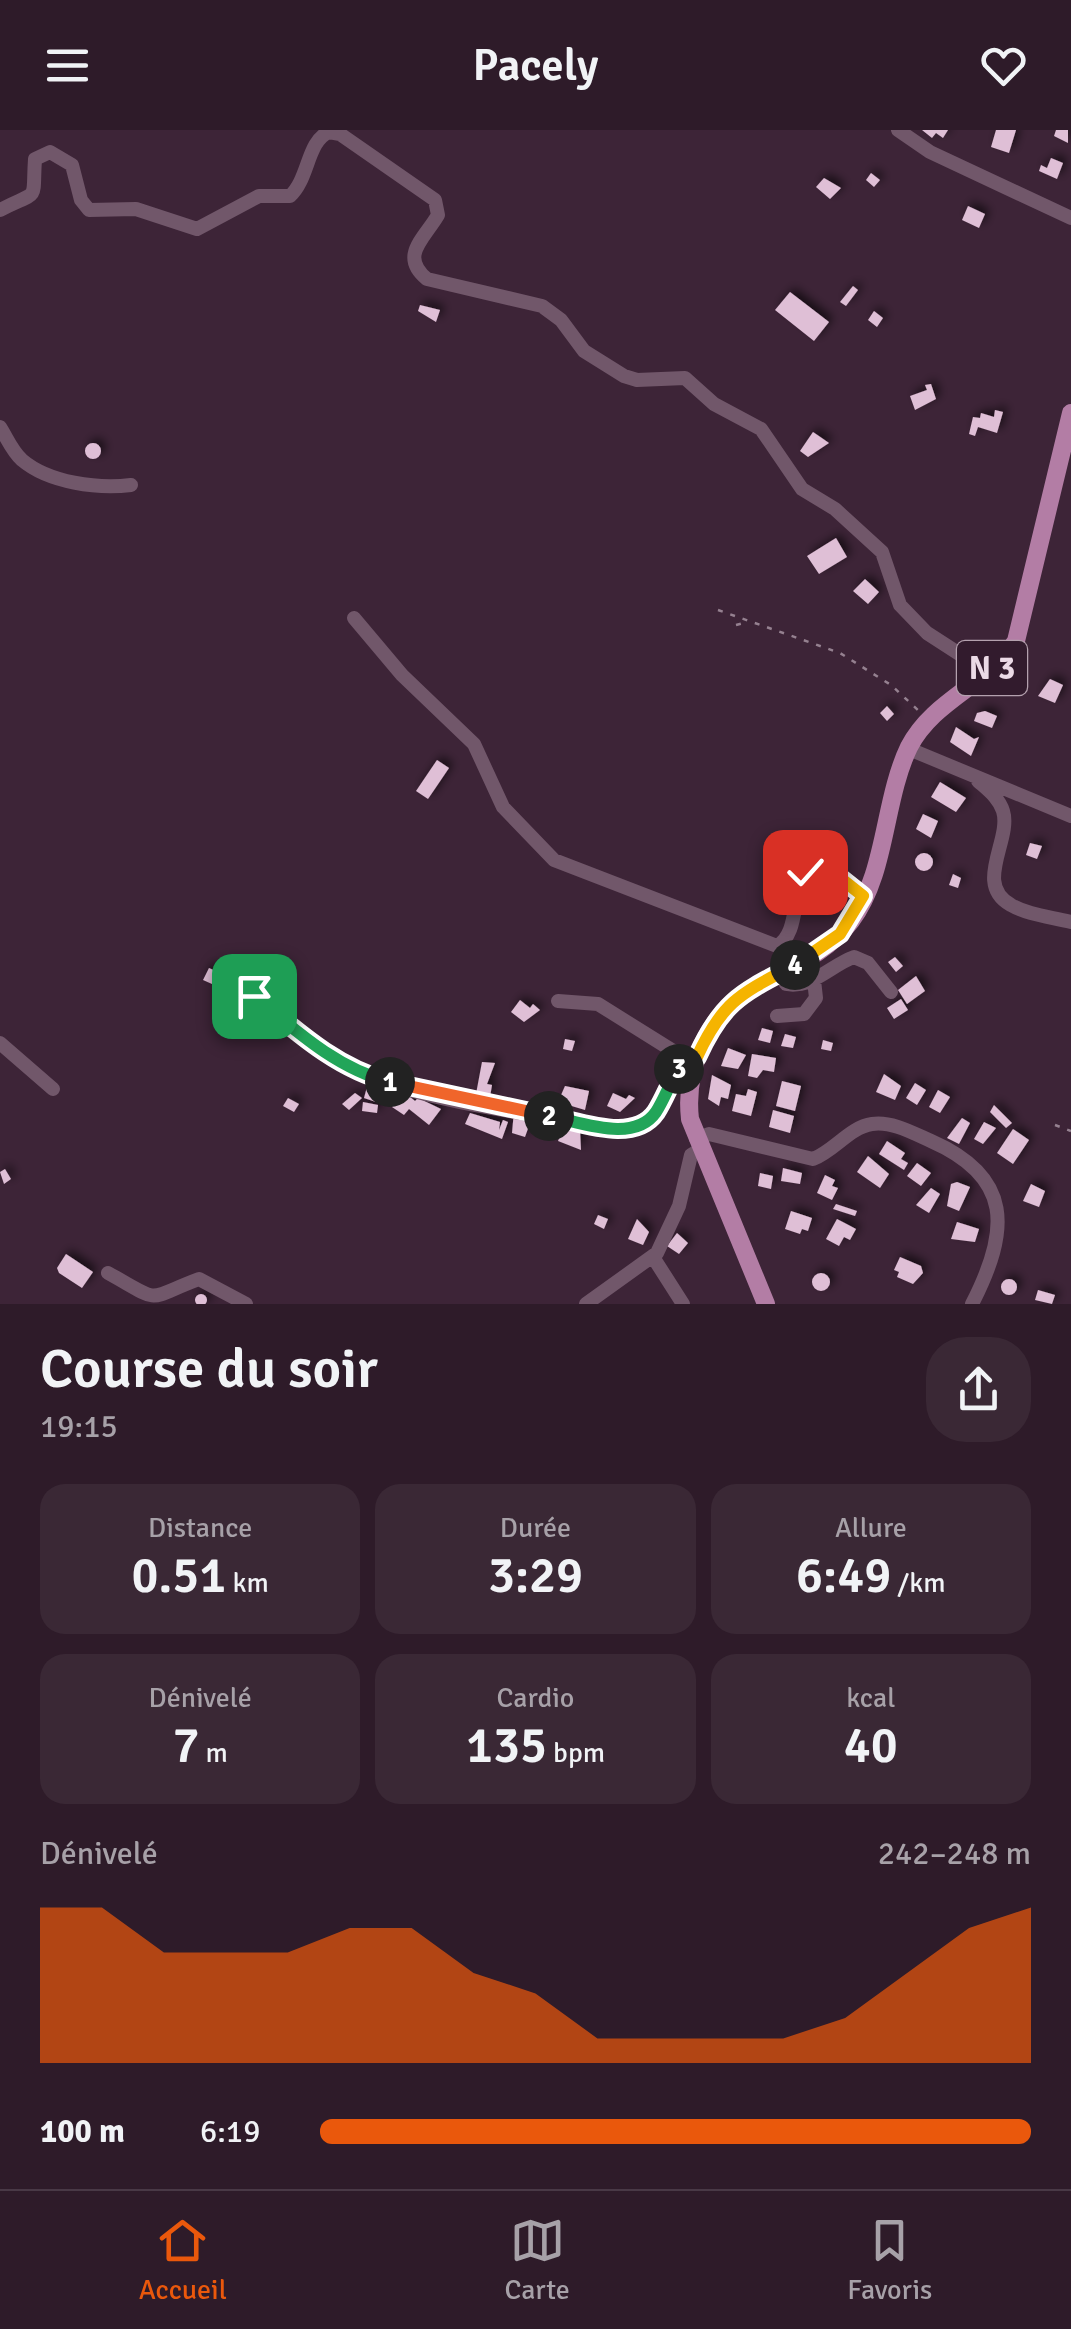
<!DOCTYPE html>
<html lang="fr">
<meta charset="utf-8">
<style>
:root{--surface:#2e1b29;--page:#3a2835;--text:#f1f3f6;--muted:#a7a1a8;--line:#493946;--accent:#ea580c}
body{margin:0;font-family:Signika,sans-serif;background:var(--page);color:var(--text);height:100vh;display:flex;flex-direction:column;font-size:38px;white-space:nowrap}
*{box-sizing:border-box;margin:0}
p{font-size:32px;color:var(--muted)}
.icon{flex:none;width:55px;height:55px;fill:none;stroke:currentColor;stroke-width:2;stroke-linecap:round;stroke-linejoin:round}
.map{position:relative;height:1174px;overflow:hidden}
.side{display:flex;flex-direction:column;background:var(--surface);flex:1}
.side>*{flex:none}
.pin{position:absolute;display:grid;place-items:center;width:85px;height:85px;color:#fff;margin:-42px;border-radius:20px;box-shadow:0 5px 15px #0006}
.km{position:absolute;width:50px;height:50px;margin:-25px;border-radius:50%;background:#222;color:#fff;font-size:28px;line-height:50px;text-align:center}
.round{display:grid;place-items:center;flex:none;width:105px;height:105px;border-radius:40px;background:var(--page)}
.summary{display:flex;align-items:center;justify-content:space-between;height:170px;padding:0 40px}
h1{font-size:55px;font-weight:600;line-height:75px}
.metrics{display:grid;grid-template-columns:repeat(3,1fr);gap:15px;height:170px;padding:10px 40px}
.metrics div{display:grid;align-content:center;border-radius:25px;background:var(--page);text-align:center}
.metrics b{font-size:50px;font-weight:600}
.metrics small{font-size:28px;font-weight:400}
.metrics p{font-size:28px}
.chart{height:280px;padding:20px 40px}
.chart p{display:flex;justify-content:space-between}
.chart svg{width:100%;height:180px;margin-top:10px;fill:var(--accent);opacity:.7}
ul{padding:0 40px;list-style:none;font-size:32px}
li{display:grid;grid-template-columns:160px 120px 1fr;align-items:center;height:75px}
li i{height:25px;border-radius:12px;background:var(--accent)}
header{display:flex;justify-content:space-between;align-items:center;height:130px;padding:0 40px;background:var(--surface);font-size:45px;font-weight:600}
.tab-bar{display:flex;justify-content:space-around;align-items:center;height:140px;border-top:2px solid var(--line);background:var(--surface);font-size:28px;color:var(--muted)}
.tab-bar a{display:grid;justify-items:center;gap:5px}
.tab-bar .current{color:var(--accent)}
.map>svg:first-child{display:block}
.building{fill:#dfbfd6;filter:url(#shadow)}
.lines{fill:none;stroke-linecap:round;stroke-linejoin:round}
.path{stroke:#958190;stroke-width:2.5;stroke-dasharray:5 8;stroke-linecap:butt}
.minor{stroke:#71576a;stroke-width:14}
.major{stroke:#b37da5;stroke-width:18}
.split-1-casing{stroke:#fff;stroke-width:20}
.split-2-casing{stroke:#fff;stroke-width:20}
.split-3-casing{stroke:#fff;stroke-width:20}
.split-4-casing{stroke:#fff;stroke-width:20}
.split-5-casing{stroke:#fff;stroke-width:20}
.split-1{stroke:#22a559;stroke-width:12}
.split-2{stroke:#f0652b;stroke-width:12}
.split-3{stroke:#22a559;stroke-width:12}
.split-4{stroke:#f5b400;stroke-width:12}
.split-5{stroke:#f5b400;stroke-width:12}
.labels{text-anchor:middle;stroke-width:10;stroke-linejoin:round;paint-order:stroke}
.shield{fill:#321b2d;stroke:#b4a1ae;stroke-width:2.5}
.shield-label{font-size:32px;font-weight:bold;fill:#ebdae6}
</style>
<header><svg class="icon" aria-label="menu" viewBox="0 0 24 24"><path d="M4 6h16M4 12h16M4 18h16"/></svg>Pacely<svg class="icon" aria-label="heart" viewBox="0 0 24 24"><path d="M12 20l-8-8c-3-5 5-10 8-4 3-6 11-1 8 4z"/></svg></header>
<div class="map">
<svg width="1071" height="1174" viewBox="0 0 1071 1174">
<defs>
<filter id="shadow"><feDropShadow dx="4.5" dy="-4.5" stdDeviation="5" flood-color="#0009"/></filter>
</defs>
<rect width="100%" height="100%" fill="#3d2437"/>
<path class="building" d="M922,0H948L943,8L936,3L932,8Z
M996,0H1016L1009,23L991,17Z
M1056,0H1068V13L1054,6Z
M1051,28L1063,33L1057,49L1039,41L1041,35L1047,38Z
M871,43L880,50L874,57L866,50Z
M824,48L841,58L830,69L816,57Z
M968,76L985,84L979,98L962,90Z
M853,156L858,160L846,176L840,172Z
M790,162L829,192L814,211L775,180Z
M420,175L440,180L436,192L418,181Z
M874,181L883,188L877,197L868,190Z
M931,254L936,269L915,280L910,266L927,260L925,255Z
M995,280L1003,282L997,303L978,297L975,306L969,304L973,287L980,288L981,283L994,287Z
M813,302L829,313L808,327L800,321Z
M85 321a8 8 0 1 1 16 0a8 8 0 1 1-16 0Z
M836,408L847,427L819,444L807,426Z
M865,449L879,462L868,474L853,461Z
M1050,549L1063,555L1055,573L1038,566Z
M887,576L894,584L887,591L880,583Z
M985,581L997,586L992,598L974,591L977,583Z
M956,597L974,609L979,607L971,626L950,612Z
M437,630L449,638L428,669L416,661Z
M940,652L966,668L956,682L931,667Z
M923,684L938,691L931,708L916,699Z
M1030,713L1042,716L1037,729L1026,725Z
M915 732a9 9 0 1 1 18 0a9 9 0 1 1-18 0Z
M953,744L961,748L958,758L949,755Z
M895,827L903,836L896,842L888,832Z
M209,838L218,842L212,854L203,850Z
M916,846L925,861L907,874L898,860Z
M901,869L908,880L894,889L887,878Z
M520,870L530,878L533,874L540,880L524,892L511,882Z
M762,898L773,901L770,913L758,910Z
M785,904L796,907L793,918L781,916Z
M565,909L575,911L572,921L563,919Z
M823,910L833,913L831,921L821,919Z
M728,918L746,925L738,939L721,936Z
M752,924L776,928L774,942L763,940L757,948L748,946Z
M482,932L495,933L487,954L492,955L490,967L476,964Z
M884,944L901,956L895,970L876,962Z
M712,945L731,955L728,969L721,967L719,976L708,969Z
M782,951L801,956L795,981L776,976Z
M915,953L926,960L917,975L906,968Z
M381,954L394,958L390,968H381L379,973L364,968L367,957L379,959Z
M565,956L589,961L585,980L558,972Z
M748,959L757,962L751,986L732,981L736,964L746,966Z
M938,960L950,967L940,983L929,977Z
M404,962L415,971L418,968L441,979L429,995L409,979L404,985L392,977Z
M355,963L362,968L349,980L342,974Z
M613,963L626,969L629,965L635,968L620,982L607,976Z
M288,968L299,974L294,982L283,976Z
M363,972L378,975L377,983L362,981Z
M994,975L1012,993L1006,998L990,982Z
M773,980L794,986L790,1003L769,997Z
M514,981L531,990L525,1007L512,1003Z
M470,983L500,992L499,1000L503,990L508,992L502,1009L465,994Z
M962,988L970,993L959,1014L947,1008Z
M984,992L996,998L983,1014L974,1009Z
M564,996L580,1000L581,1020L558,1011Z
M1013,999L1029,1010L1013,1034L997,1023Z
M887,1011L905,1023L901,1029L908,1033L904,1040L879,1024Z
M868,1026L889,1044L880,1058L857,1042Z
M917,1033L931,1043L921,1056L907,1046Z
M783,1038L802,1043L800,1054L781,1051Z
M5,1039L11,1049L4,1054L0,1042Z
M760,1043L773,1046L771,1059L758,1056Z
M825,1045L835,1050L832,1056L838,1058L832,1070L817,1063Z
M957,1052L970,1057L959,1081L947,1076L951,1054Z
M1031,1054L1045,1061L1039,1077L1023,1071Z
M931,1058L940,1064L929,1083L916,1075Z
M836,1074L857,1081L855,1086L833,1079Z
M791,1081L812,1088L808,1101L802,1099L800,1104L785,1099Z
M598,1085L608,1089L604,1099L594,1094Z
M637,1089L649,1102L643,1115L628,1109Z
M837,1089L856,1099L850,1110L844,1107L839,1116L826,1109Z
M957,1092L979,1099L975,1112L951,1109Z
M677,1103L688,1113L679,1124L667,1116Z
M66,1124L93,1142L82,1158L59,1143L57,1138Z
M900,1127L921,1136L923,1143L913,1154L897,1147L899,1142L894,1140Z
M812 1152a9 9 0 1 1 18 0a9 9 0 1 1-18 0Z
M1001 1157a8 8 0 1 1 16 0a8 8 0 1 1-16 0Z
M1038,1160L1055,1165L1052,1174L1035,1170Z
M195 1170a6 6 0 1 1 12 0a6 6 0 1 1-12 0Z"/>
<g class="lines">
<path class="path" d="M718,480L840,523L891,555L919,581
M736,495L748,492
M1055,995L1071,1001"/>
<path class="minor" d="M898,0L930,22L1071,88
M0,80C41,59 32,74 35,29L50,22L72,35L81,70L89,80L136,79L197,99L259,66H290C309,49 307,11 329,2L340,4L435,70L438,85C424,109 399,126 427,149L542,176L561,190L584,221L624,246L637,250L685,248L714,274L761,299L802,359L835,379L882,422L900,475L927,503L961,525L982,545
M0,297C7,308 12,321 22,330C49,353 98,359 131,355
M354,488L402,545L474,614L503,677L554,730L777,816C802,802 789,755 812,735H823L863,766
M909,619L1071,686
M978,651C988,660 999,668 1003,681C1012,710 973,754 1011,775C1028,785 1052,787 1071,792
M780,844L786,854C812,859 831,835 854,827L868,833L891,862
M253,866C287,893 325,931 366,946C446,976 537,984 621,999L646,993L681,935L697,927
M558,871L598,874L686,929
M777,886L804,884L816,868L814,850
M0,913L53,959
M696,1009L709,1004L813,1029C834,1021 850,997 872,994C892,991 913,1003 931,1011C1013,1047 1010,1100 972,1174
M653,1127L683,1174
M108,1143C164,1174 143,1170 199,1149L246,1174
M586,1174L657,1123L679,1076L691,1025L701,1019"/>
<path class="major" d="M766,1174L690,989C687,962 691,939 702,915C737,839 805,851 851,791C887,743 883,671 909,617C934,569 988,555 1016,511L1071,283"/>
</g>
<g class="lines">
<g class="split-1-casing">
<path id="split-1" d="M254,866C295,900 337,939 390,952"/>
</g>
<g class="split-2-casing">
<path id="split-2" d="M390,952L549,986"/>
</g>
<g class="split-3-casing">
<path id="split-3" d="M549,986C581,992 634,1014 656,982C665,968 670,952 679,939"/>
</g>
<g class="split-4-casing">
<path id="split-4" d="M679,939L686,929L697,927C723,870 742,863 795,835"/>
</g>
<g class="split-5-casing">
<path id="split-5" d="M795,835L840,804L863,766L824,735H812L805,742"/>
</g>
<use href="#split-1" class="split-1"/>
<use href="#split-2" class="split-2"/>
<use href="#split-3" class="split-3"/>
<use href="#split-4" class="split-4"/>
<use href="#split-5" class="split-5"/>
</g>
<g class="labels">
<rect class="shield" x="957" y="511" width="70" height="54" rx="8"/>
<g class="shield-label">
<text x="992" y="549">N 3</text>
</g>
</g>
</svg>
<div class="pin" style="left:254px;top:866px;background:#1e9e55"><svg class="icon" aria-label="arrive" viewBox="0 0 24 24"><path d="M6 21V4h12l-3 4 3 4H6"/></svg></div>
<div class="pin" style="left:805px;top:742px;background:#d93025"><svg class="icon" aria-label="check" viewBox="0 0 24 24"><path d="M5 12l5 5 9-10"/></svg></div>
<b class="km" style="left:390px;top:952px">1</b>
<b class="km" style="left:549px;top:986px">2</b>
<b class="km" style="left:679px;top:939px">3</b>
<b class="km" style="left:795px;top:835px">4</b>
</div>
<section class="side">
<div class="summary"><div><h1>Course du soir</h1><p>19:15</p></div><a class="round"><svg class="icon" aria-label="share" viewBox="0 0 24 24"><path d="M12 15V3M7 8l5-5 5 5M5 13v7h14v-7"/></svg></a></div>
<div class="metrics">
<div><p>Distance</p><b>0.51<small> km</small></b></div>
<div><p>Durée</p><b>3:29</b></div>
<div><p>Allure</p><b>6:49<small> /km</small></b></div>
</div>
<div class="metrics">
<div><p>Dénivelé</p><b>7<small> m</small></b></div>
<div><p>Cardio</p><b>135<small> bpm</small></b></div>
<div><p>kcal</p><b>40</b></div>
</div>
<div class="chart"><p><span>Dénivelé</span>242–248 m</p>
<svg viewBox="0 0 160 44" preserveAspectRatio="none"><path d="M0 44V6L10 6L20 17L30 17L40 17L50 11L60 11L70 22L80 27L90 38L100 38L110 38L120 38L130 33L140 22L150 11L160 6V44z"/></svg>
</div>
<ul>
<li><b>100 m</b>6:19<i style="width:100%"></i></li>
</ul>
</section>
<nav class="tab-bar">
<a class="current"><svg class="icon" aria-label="home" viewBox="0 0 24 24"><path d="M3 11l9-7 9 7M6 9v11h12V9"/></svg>Accueil</a>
<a><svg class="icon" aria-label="map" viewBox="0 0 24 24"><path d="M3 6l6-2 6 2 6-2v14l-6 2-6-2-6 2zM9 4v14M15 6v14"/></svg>Carte</a>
<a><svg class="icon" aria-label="saved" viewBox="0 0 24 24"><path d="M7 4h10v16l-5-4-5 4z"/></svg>Favoris</a>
</nav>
